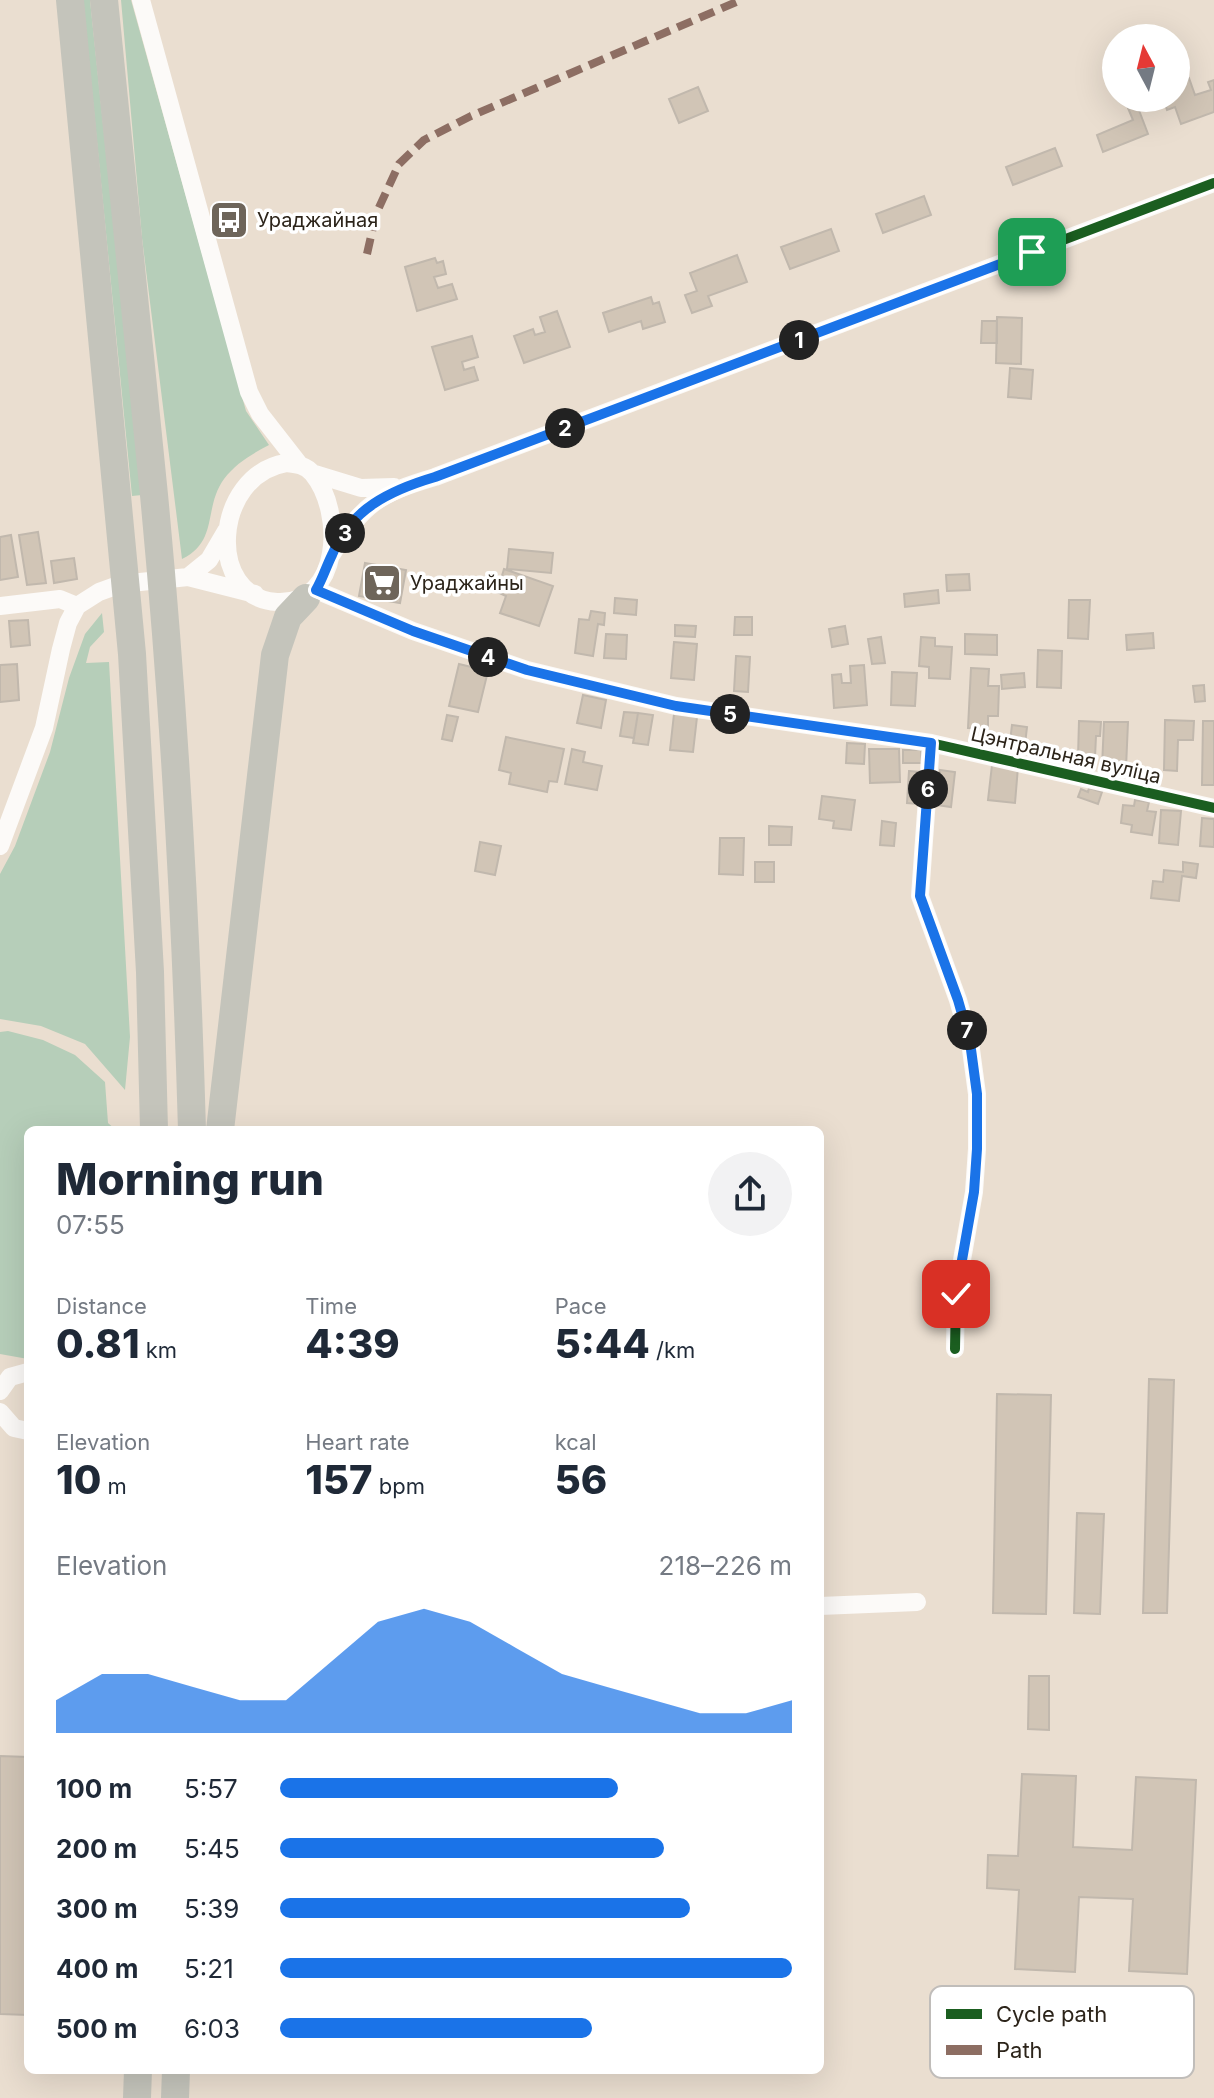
<!DOCTYPE html>
<meta charset="utf-8">
<style>
:root{--surface:#fff;--page:#f2f2f3;--text:#1f2937;--muted:#747a83;--accent:#1a73e8}
body{margin:0;font-family:Inter,sans-serif;background:var(--page);color:var(--text);height:100vh;display:flex;flex-direction:column;font-size:30px;white-space:nowrap}
*{box-sizing:border-box;margin:0}
p{font-size:26px;color:var(--muted)}
.icon{flex:none;width:44px;height:44px;fill:none;stroke:currentColor;stroke-width:2;stroke-linecap:round;stroke-linejoin:round}
.map{position:relative;flex:1;overflow:hidden}
.details{position:absolute;left:24px;top:1126px;width:800px;height:948px;display:flex;flex-direction:column;background:var(--surface);border-radius:12px;box-shadow:0 8px 32px #0002}
.details>*{flex:none}
.needle{width:52px;rotate:353deg}
.fabs{position:absolute;left:1102px;top:24px;display:grid;gap:16px}
.fabs a{display:grid;place-items:center;width:88px;height:88px;border-radius:50%;background:var(--surface);box-shadow:0 8px 32px #0002;font-size:40px}
.pin{position:absolute;display:grid;place-items:center;width:68px;height:68px;color:#fff;margin:-34px;border-radius:16px;box-shadow:0 4px 12px #0006}
.km{position:absolute;width:40px;height:40px;margin:-20px;border-radius:50%;background:#222;color:#fff;font-size:22px;line-height:40px;text-align:center}
.round{display:grid;place-items:center;flex:none;width:84px;height:84px;border-radius:42px;background:var(--page)}
.head{display:flex;align-items:center;justify-content:space-between;height:136px;padding:0 32px}
h1{font-size:44px;font-weight:800;line-height:60px}
.metrics{display:grid;grid-template-columns:repeat(3,1fr);gap:12px;height:136px;padding:8px 32px}
.metrics div{display:grid;align-content:center}
.metrics b{font-size:40px;font-weight:800}
.metrics small{font-size:22px;font-weight:400}
.metrics p{font-size:22px}
.chart{height:224px;padding:16px 32px}
.chart p{display:flex;justify-content:space-between}
.chart svg{width:100%;height:144px;margin-top:8px;fill:var(--accent);opacity:.7}
ul{padding:0 32px;list-style:none;font-size:26px}
li{display:grid;grid-template-columns:128px 96px 1fr;align-items:center;height:60px}
li i{height:20px;border-radius:10px;background:var(--accent)}
.map>svg:first-child{display:block}
.green{fill:#b6ceb9}
.building{fill:#d1c5b6;stroke:#c1b8ad;stroke-width:2}
.lines{fill:none;stroke-linecap:round;stroke-linejoin:round}
.minor{stroke:#fcfaf8;stroke-width:18}
.highway{stroke:#c4c4bb;stroke-width:28}
.quiet{stroke:#8d6e63;stroke-width:8;stroke-dasharray:16 8;stroke-linecap:butt}
.cycleway-casing{stroke:#fff;stroke-width:15}
.cycleway{stroke:#1b5e20;stroke-width:10}
.route-casing{stroke:#fff;stroke-width:16}
.route{stroke:#1a73e8;stroke-width:10}
.labels{text-anchor:middle;stroke-width:7;stroke-linejoin:round;paint-order:stroke}
.poi-label{font-size:20px;fill:#2c241a;stroke:#fff;text-anchor:start}
.street-label{font-size:20px;fill:#2c241a;stroke:#fff}
.key{fill:#fff;stroke:#c0bdba;stroke-width:2}
.key-label{font-size:22px;fill:#2c241a}
</style>
<div class="map">
<svg width="1214" height="2098" viewBox="0 0 1214 2098">
<rect width="100%" height="100%" fill="#eaded0"/>
<path class="green" d="M83,0H90L142,495L132,496Z
M121,0H131L246,411L269,445C252,454 236,463 224,479C203,508 219,541 182,559L142,238Z
M102,613L104,632L90,647L86,663L109,662L130,1037L125,1090L85,1044L41,1026L0,1019V874L15,846L50,752L69,678L85,634Z
M8,1031L43,1040L75,1055L105,1082L108,1123L116,1130H28V1359L0,1354V1032Z"/>
<path class="building" d="M1189,78L1195,95L1211,90L1208,82L1214,80V112L1181,124L1175,107L1167,110L1163,98H1176V82Z
M698,87L708,111L679,123L669,99Z
M1137,105L1148,134L1103,152L1097,135L1133,120L1128,108Z
M1055,148L1062,166L1013,185L1006,167Z
M924,196L931,215L883,233L876,214Z
M831,229L839,251L790,269L781,247Z
M737,255L747,282L708,296L712,306L692,313L685,295L697,291L690,273Z
M435,258L437,263L443,261L446,274L434,277L438,288L452,284L457,299L417,311L405,267Z
M651,297L653,304L659,302L665,322L643,329L641,321L609,332L603,313Z
M557,311L570,347L524,363L514,336L533,329L535,335L545,332L540,317Z
M997,317L1022,318L1021,364L996,363Z
M982,321H997V343H981Z
M472,336L478,357L462,362L464,370L474,367L478,380L445,390L432,347Z
M1010,368L1033,370L1031,399L1008,397Z
M38,532L46,583L27,585L19,535Z
M11,535L18,577L0,580V537Z
M509,549L553,553L551,573L507,569Z
M74,558L77,579L54,583L51,561Z
M365,563L406,570L400,603L359,596Z
M504,569L553,586L539,626L500,613L506,596L497,592Z
M969,574L970,590L947,591L946,575Z
M938,590L939,603L905,607L904,594Z
M615,598L637,600L636,615L614,613Z
M1069,600H1090L1088,639L1068,638Z
M591,611L605,613L604,625L598,624L593,656L575,653L579,619L589,620Z
M735,617H752V635H734Z
M28,620L30,645L11,647L9,621Z
M675,625L696,626L695,637L675,636Z
M845,626L848,644L832,647L829,629Z
M1153,633L1154,648L1127,650L1126,635Z
M606,634L627,635L626,659L604,658Z
M965,634L997,635V655L965,654Z
M881,637L885,663L872,664L868,639Z
M921,637L935,638V646L952,647L950,679L929,678V667L919,666Z
M674,642L697,644L694,680L671,678Z
M1038,650L1062,651L1061,688L1037,687Z
M736,656L750,657L748,692L734,691Z
M17,664L19,700L0,702V665Z
M459,664L488,671L478,712L449,706Z
M864,665L867,705L834,708L832,675L841,674L842,683H851L850,666Z
M971,668L989,669L988,686H999L998,716H988V729L968,728Z
M892,672L917,673L915,706L891,705Z
M1024,673L1025,687L1002,689L1001,675Z
M1204,685L1205,701L1195,702L1193,686Z
M583,695L606,700L601,728L577,723Z
M624,712L638,713L634,738L620,736Z
M638,713L653,715L648,745L633,743Z
M674,714L697,717L693,752L670,750Z
M447,715L458,717L452,741L442,739Z
M1165,720L1194,721L1193,740H1178L1177,771L1164,770Z
M1079,721L1101,722L1100,736H1096L1095,757H1078Z
M1203,721H1214V785H1202Z
M1104,722H1128L1126,768L1102,767Z
M1012,725L1027,727L1025,744L1010,742Z
M506,737L564,749L557,782L549,781L547,792L509,784L511,773L499,770Z
M847,743L865,744L864,764L846,763Z
M572,749L585,752L583,762L602,766L597,790L565,784Z
M869,749H899L900,782L870,783Z
M903,750H921L922,763H903Z
M992,765L1018,767L1015,803L988,800Z
M940,770L955,772L951,807L936,805Z
M909,771L920,772L919,804L907,803Z
M1089,788L1102,792L1098,804L1078,797L1081,789L1088,792Z
M822,796L855,800L851,830L833,828L834,821L819,819Z
M1135,800L1149,802L1147,811L1156,812L1152,835L1131,832L1132,825L1121,823L1123,805L1134,806Z
M1161,810L1181,811L1178,845L1159,843Z
M1202,818L1214,819V847L1200,846Z
M882,821L896,823L894,846L880,845Z
M769,826L792,827L791,845H769Z
M720,838H744L743,875L719,874Z
M480,842L501,846L495,875L475,871Z
M755,862H774V882H755Z
M1183,862L1198,864L1196,878L1182,876L1179,901L1151,898L1153,881L1163,882L1164,870L1183,872Z
M1149,1379L1174,1380L1167,1613H1143Z
M997,1394L1051,1395L1046,1614L993,1613Z
M1077,1513L1104,1514L1100,1614L1074,1613Z
M1029,1676H1049V1730L1028,1729Z
M0,1756L28,1757V2015L0,2014Z
M1022,1774L1076,1776L1073,1847L1132,1850L1136,1777L1196,1780L1187,1974L1129,1971L1133,1899L1079,1897L1075,1972L1015,1969L1019,1890L987,1888L988,1855L1018,1856Z"/>
<g class="lines">
<path class="minor" d="M141,0L249,392L260,414L299,464
M286,463C296,464 306,465 313,474C344,512 342,605 277,602C205,598 213,475 286,463Z
M312,473L361,488L394,487
M332,554C364,503 378,494 435,477L1214,183
M188,577L209,560L226,531
M316,590L413,631L527,670L676,706L931,743L1214,808
M0,606L60,599L77,606
M931,743L920,896L958,1000L970,1042L977,1094V1149L974,1192L956,1294L955,1349
M0,846L44,728L61,649L68,623L77,606L99,592L121,584L188,577L255,594
M0,1391L10,1377L28,1372
M0,1412L14,1428L28,1431
M820,1606L917,1602"/>
<path class="highway" d="M70,0L132,654L150,972L154,1130
M104,0C120,165 138,330 154,495C174,706 186,918 192,1130
M220,1130L275,655L288,617L306,598
M137,2098L138,2070
M175,2098L176,2070"/>
<path class="quiet" d="M367,254L376,214L399,164L424,140L471,116L741,0"/>
<g class="cycleway-casing">
<path id="cycleway" d="M332,554C364,503 378,494 435,477L1214,183
M316,590L413,631L527,670L676,706L931,743L1214,808
M931,743L920,896L958,1000L970,1042L977,1094V1149L974,1192L956,1294L955,1349"/>
</g>
<use href="#cycleway" class="cycleway"/>
</g>
<g class="lines">
<g class="route-casing">
<path id="route" d="M956,1294L974,1192L977,1149V1094L970,1042L958,1000L920,896L931,743L676,706L527,670L413,631L316,590C323,578 326,567 332,555C350,509 391,490 435,477L1032,252"/>
</g>
<use href="#route" class="route"/>
</g>
<defs>
<g id="bus-square" transform="scale(2)"><rect x="-9" y="-9" width="18" height="18" rx="4" fill="#6e655a" stroke="#fff"/><path d="M-5-6H5V4H4V6H2V4H-2V6H-4V4H-5ZM-3.5-4V0h7V-4ZM-3.5 1.2v1.5H-2V1.2ZM2 1.2v1.5H3.5V1.2Z" fill="#fff"/></g>
<g id="supermarket-square" transform="scale(2)"><rect x="-9" y="-9" width="18" height="18" rx="4" fill="#6e655a" stroke="#fff"/><path d="M-6-5.5h2.5l.6 2H6L4.5 2H-2.5L-4.4-4H-6ZM-1.5 3.2a1.3 1.3 0 1 0 .1 0ZM3 3.2a1.3 1.3 0 1 0 .1 0Z" fill="#fff"/></g>
</defs>
<g fill-rule="evenodd">
<use href="#bus-square" x="229" y="220"/>
<use href="#supermarket-square" x="382" y="583"/>
</g>
<g class="labels">
<g class="poi-label">
<text x="257" y="227">Ураджайная</text>
<text x="410" y="590">Ураджайны</text>
</g>
<g class="street-label">
<text transform="translate(1066 755) rotate(13)" y="7">Цэнтральная вуліца</text>
</g>
</g>
<rect x="930" y="1986" width="264" height="92" rx="12" class="key"/>
<rect x="946" y="2009" width="36" height="10" fill="#1b5e20"/>
<rect x="946" y="2045" width="36" height="10" fill="#8d6e63"/>
<g class="key-label">
<text x="996" y="2022">Cycle path</text>
<text x="996" y="2058">Path</text>
</g>
</svg>
<div class="fabs">
<a><svg class="needle" viewBox="-14 -14 28 28"><path d="M0-13l5 13h-10z" fill="#e53935"/><path d="M0 13l5-13h-10z" fill="#747a83"/></svg></a>
</div>
<div class="pin" style="left:1032px;top:252px;background:#1e9e55"><svg class="icon" aria-label="arrive" viewBox="0 0 24 24"><path d="M6 21V4h12l-3 4 3 4H6"/></svg></div>
<div class="pin" style="left:956px;top:1294px;background:#d93025"><svg class="icon" aria-label="check" viewBox="0 0 24 24"><path d="M5 12l5 5 9-10"/></svg></div>
<b class="km" style="left:799px;top:340px">1</b>
<b class="km" style="left:565px;top:428px">2</b>
<b class="km" style="left:345px;top:533px">3</b>
<b class="km" style="left:488px;top:657px">4</b>
<b class="km" style="left:730px;top:714px">5</b>
<b class="km" style="left:928px;top:789px">6</b>
<b class="km" style="left:967px;top:1030px">7</b>
<section class="details">
<div class="head"><div><h1>Morning run</h1><p>07:55</p></div><a class="round"><svg class="icon" aria-label="share" viewBox="0 0 24 24"><path d="M12 15V3M7 8l5-5 5 5M5 13v7h14v-7"/></svg></a></div>
<div class="metrics">
<div><p>Distance</p><b>0.81<small> km</small></b></div>
<div><p>Time</p><b>4:39</b></div>
<div><p>Pace</p><b>5:44<small> /km</small></b></div>
</div>
<div class="metrics">
<div><p>Elevation</p><b>10<small> m</small></b></div>
<div><p>Heart rate</p><b>157<small> bpm</small></b></div>
<div><p>kcal</p><b>56</b></div>
</div>
<div class="chart"><p><span>Elevation</span>218–226 m</p>
<svg viewBox="0 0 160 44" preserveAspectRatio="none"><path d="M0 44V34L10 26L20 26L30 30L40 34L50 34L60 22L70 10L80 6L90 10L100 18L110 26L120 30L130 34L140 38L150 38L160 34V44z"/></svg>
</div>
<ul>
<li><b>100 m</b>5:57<i style="width:66%"></i></li>
<li><b>200 m</b>5:45<i style="width:75%"></i></li>
<li><b>300 m</b>5:39<i style="width:80%"></i></li>
<li><b>400 m</b>5:21<i style="width:100%"></i></li>
<li><b>500 m</b>6:03<i style="width:61%"></i></li>
</ul>
</section>
</div>
